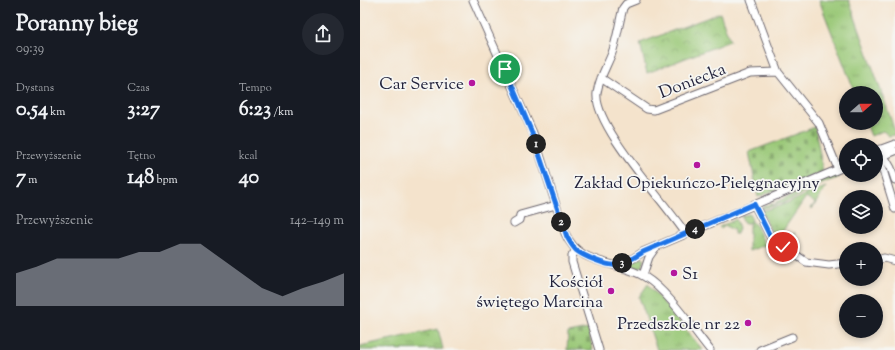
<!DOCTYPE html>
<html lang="pl">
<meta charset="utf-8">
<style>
:root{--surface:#171b24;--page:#242831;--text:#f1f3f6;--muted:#9ea1a6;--accent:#8c9099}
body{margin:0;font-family:"Sorts Mill Goudy",serif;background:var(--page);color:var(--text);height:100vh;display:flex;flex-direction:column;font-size:15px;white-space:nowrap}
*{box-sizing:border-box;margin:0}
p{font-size:13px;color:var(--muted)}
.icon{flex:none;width:22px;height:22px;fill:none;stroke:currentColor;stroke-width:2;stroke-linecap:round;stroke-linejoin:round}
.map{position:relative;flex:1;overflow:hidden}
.details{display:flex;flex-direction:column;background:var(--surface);width:360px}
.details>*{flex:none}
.needle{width:26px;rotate:69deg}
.controls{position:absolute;left:479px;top:86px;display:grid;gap:8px}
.controls a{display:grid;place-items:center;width:44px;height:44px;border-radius:50%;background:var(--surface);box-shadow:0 2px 6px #0003;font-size:20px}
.pin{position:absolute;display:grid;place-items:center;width:34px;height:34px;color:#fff;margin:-17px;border:2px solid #fff;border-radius:50%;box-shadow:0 1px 4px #0007}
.km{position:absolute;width:20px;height:20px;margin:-10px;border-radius:50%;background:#222;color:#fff;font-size:11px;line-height:20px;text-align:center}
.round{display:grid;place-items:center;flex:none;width:42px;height:42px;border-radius:21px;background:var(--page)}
.headline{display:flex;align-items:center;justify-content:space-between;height:68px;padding:0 16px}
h1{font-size:22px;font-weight:800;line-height:30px}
.stats{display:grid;grid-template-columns:repeat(3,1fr);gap:6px;height:68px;padding:4px 16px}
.stats div{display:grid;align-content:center}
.stats b{font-size:20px;font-weight:800}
.stats small{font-size:11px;font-weight:400}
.stats p{font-size:11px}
.chart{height:112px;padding:8px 16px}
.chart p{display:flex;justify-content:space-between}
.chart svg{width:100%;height:72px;margin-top:4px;fill:var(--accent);opacity:.7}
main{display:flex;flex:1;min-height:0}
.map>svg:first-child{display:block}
.grass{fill:url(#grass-tufts);stroke:#5d7458}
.cemetery{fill:url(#cemetery-stones);stroke:#5d7458}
.park{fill:url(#park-crowns);stroke:#5d7458}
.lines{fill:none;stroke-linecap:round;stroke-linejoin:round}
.minor-casing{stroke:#6c666e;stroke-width:9}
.minor{stroke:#fff;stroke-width:7}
.route-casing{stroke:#fff;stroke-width:8}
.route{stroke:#1a73e8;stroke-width:5}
.poi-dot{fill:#b5179e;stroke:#f6f6f2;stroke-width:1.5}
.labels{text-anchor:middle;stroke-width:3.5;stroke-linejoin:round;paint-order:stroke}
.street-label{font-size:17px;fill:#22223b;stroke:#f6f6f2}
.poi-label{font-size:17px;fill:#22223b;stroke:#f6f6f2;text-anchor:end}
</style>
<main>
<section class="details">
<div class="headline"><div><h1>Poranny bieg</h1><p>09:39</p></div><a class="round"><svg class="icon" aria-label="share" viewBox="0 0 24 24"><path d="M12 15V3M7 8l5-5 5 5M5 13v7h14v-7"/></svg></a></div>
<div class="stats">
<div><p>Dystans</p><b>0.54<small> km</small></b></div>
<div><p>Czas</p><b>3:27</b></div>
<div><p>Tempo</p><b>6:23<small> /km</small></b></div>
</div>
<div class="stats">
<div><p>Przewyższenie</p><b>7<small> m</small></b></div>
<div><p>Tętno</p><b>148<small> bpm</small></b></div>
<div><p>kcal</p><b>40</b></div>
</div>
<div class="chart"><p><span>Przewyższenie</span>142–149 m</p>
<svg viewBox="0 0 160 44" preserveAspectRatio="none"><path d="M0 44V24L10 20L20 15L30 15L40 15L50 15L60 11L70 11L80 6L90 6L100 15L110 24L120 33L130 38L140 33L150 29L160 24V44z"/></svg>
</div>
</section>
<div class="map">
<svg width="535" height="350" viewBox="0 0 535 350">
<defs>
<pattern id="grass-tufts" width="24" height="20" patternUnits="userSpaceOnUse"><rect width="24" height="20" fill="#98c775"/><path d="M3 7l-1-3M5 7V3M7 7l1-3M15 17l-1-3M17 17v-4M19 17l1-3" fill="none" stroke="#7ca161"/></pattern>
<pattern id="cemetery-stones" width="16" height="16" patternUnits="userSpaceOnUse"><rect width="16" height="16" fill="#98c775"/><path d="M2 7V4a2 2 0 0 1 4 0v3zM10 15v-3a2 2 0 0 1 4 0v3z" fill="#7ca161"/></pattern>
<pattern id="park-crowns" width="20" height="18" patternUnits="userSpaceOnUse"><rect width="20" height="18" fill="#98c775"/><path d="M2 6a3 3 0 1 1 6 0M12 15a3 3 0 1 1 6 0" fill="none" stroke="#7ca161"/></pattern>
</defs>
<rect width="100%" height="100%" fill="#f6f6f2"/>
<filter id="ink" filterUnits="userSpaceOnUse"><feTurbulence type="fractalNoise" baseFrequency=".025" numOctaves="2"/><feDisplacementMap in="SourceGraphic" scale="8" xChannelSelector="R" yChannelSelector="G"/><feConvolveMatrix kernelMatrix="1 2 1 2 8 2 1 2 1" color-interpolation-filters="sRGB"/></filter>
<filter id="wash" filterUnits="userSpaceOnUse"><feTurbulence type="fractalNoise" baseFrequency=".012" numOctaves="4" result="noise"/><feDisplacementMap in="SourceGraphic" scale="16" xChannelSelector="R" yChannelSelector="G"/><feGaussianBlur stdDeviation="0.9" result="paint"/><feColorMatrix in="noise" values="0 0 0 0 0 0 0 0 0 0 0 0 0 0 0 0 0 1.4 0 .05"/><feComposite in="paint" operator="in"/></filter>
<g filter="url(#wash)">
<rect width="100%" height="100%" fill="#f4e3cc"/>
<path class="grass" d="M459,0H489L535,131V135L529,136L523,131L511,136L506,123H516V93H495Z
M478,174L479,177L478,178L451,187L447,190L443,188Z
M466,187L452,209L451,208L455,203L446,197L422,232L430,238L434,233H435L427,245L412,233L401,211C417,207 434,202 447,193H450Z
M444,190L445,191C433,201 416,205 401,209L402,207L412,203L413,205L416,204V202Z
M389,214L392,220L389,223H384L381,216Z
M376,219L379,228L377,234H374V230L365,226L361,229L359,227Z
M392,221L397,227L405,245L389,251V225Z
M410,239L430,255L416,261L409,246Z
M281,258L284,259L282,266L278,268L272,266L273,262Z
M288,284L343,350H297L279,297Z
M78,329L83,349L0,350V346Z"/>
<path class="cemetery" d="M455,127L463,172L398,197L389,152Z
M228,329L233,350H207L208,333Z"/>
<path class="park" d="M360,13L370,41L287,73L280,43Z"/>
</g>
<g filter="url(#ink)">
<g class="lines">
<g class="minor-casing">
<path id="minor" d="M113,0L173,133L205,233C219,267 258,260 285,277C308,291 332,328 350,350
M276,0L266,4L263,8C259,23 257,39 252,53C247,66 239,78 237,93C233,126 306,203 326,234
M391,0L418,72L459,123L478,169
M241,78L287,109L294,110L390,73L418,72
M520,149L519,157L535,209
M520,149L531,168L535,180
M516,151L535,144
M520,157L535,151
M394,204L410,236L446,262L469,265L486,263
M154,223L159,220L160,215L196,205
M216,250L212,256V262L239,350
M516,260L524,258L535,261
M256,265L272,259L283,252L486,166
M283,275L289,257L296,247
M400,350L432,337"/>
</g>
<use href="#minor" class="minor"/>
</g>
</g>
<g class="lines" filter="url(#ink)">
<g class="route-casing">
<path id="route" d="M145,69L172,133L207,237C210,242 212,246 216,250C223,256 249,267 257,265C266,263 275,257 283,252L394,204L410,236L423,247"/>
</g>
<use href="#route" class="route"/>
</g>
<g class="poi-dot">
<circle cx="112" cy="83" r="4"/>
<circle cx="337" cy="165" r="4"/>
<circle cx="314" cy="273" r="4"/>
<circle cx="251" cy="291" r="4"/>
<circle cx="388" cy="323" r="4"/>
</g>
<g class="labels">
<g class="street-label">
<text transform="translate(332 80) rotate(-21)" y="6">Doniecka</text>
</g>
<g class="poi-label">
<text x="104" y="89">Car Service</text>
<text x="337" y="188" text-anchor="middle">Zakład Opiekuńczo-Pielęgnacyjny</text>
<text x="322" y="279" text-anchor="start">S1</text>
<text x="243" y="287">Kościół<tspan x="243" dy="20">świętego Marcina</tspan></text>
<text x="380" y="329">Przedszkole nr 22</text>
</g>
</g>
</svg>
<div class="controls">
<a><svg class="needle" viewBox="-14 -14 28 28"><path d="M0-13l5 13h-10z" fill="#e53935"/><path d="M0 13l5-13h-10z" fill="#9ea1a6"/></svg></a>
<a><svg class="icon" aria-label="locate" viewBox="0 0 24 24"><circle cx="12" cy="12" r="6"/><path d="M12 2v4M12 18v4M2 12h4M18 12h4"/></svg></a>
<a><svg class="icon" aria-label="layers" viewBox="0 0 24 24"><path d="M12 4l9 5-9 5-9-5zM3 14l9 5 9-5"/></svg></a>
<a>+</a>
<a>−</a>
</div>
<div class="pin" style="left:145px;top:69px;background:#1e9e55"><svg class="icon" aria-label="arrive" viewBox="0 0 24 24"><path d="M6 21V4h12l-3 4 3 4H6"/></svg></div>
<div class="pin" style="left:423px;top:247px;background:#d93025"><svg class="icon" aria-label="check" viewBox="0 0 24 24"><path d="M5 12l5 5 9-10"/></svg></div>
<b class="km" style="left:176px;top:144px">1</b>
<b class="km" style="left:201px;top:222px">2</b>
<b class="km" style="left:262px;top:263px">3</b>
<b class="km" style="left:335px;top:229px">4</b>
</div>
</main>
